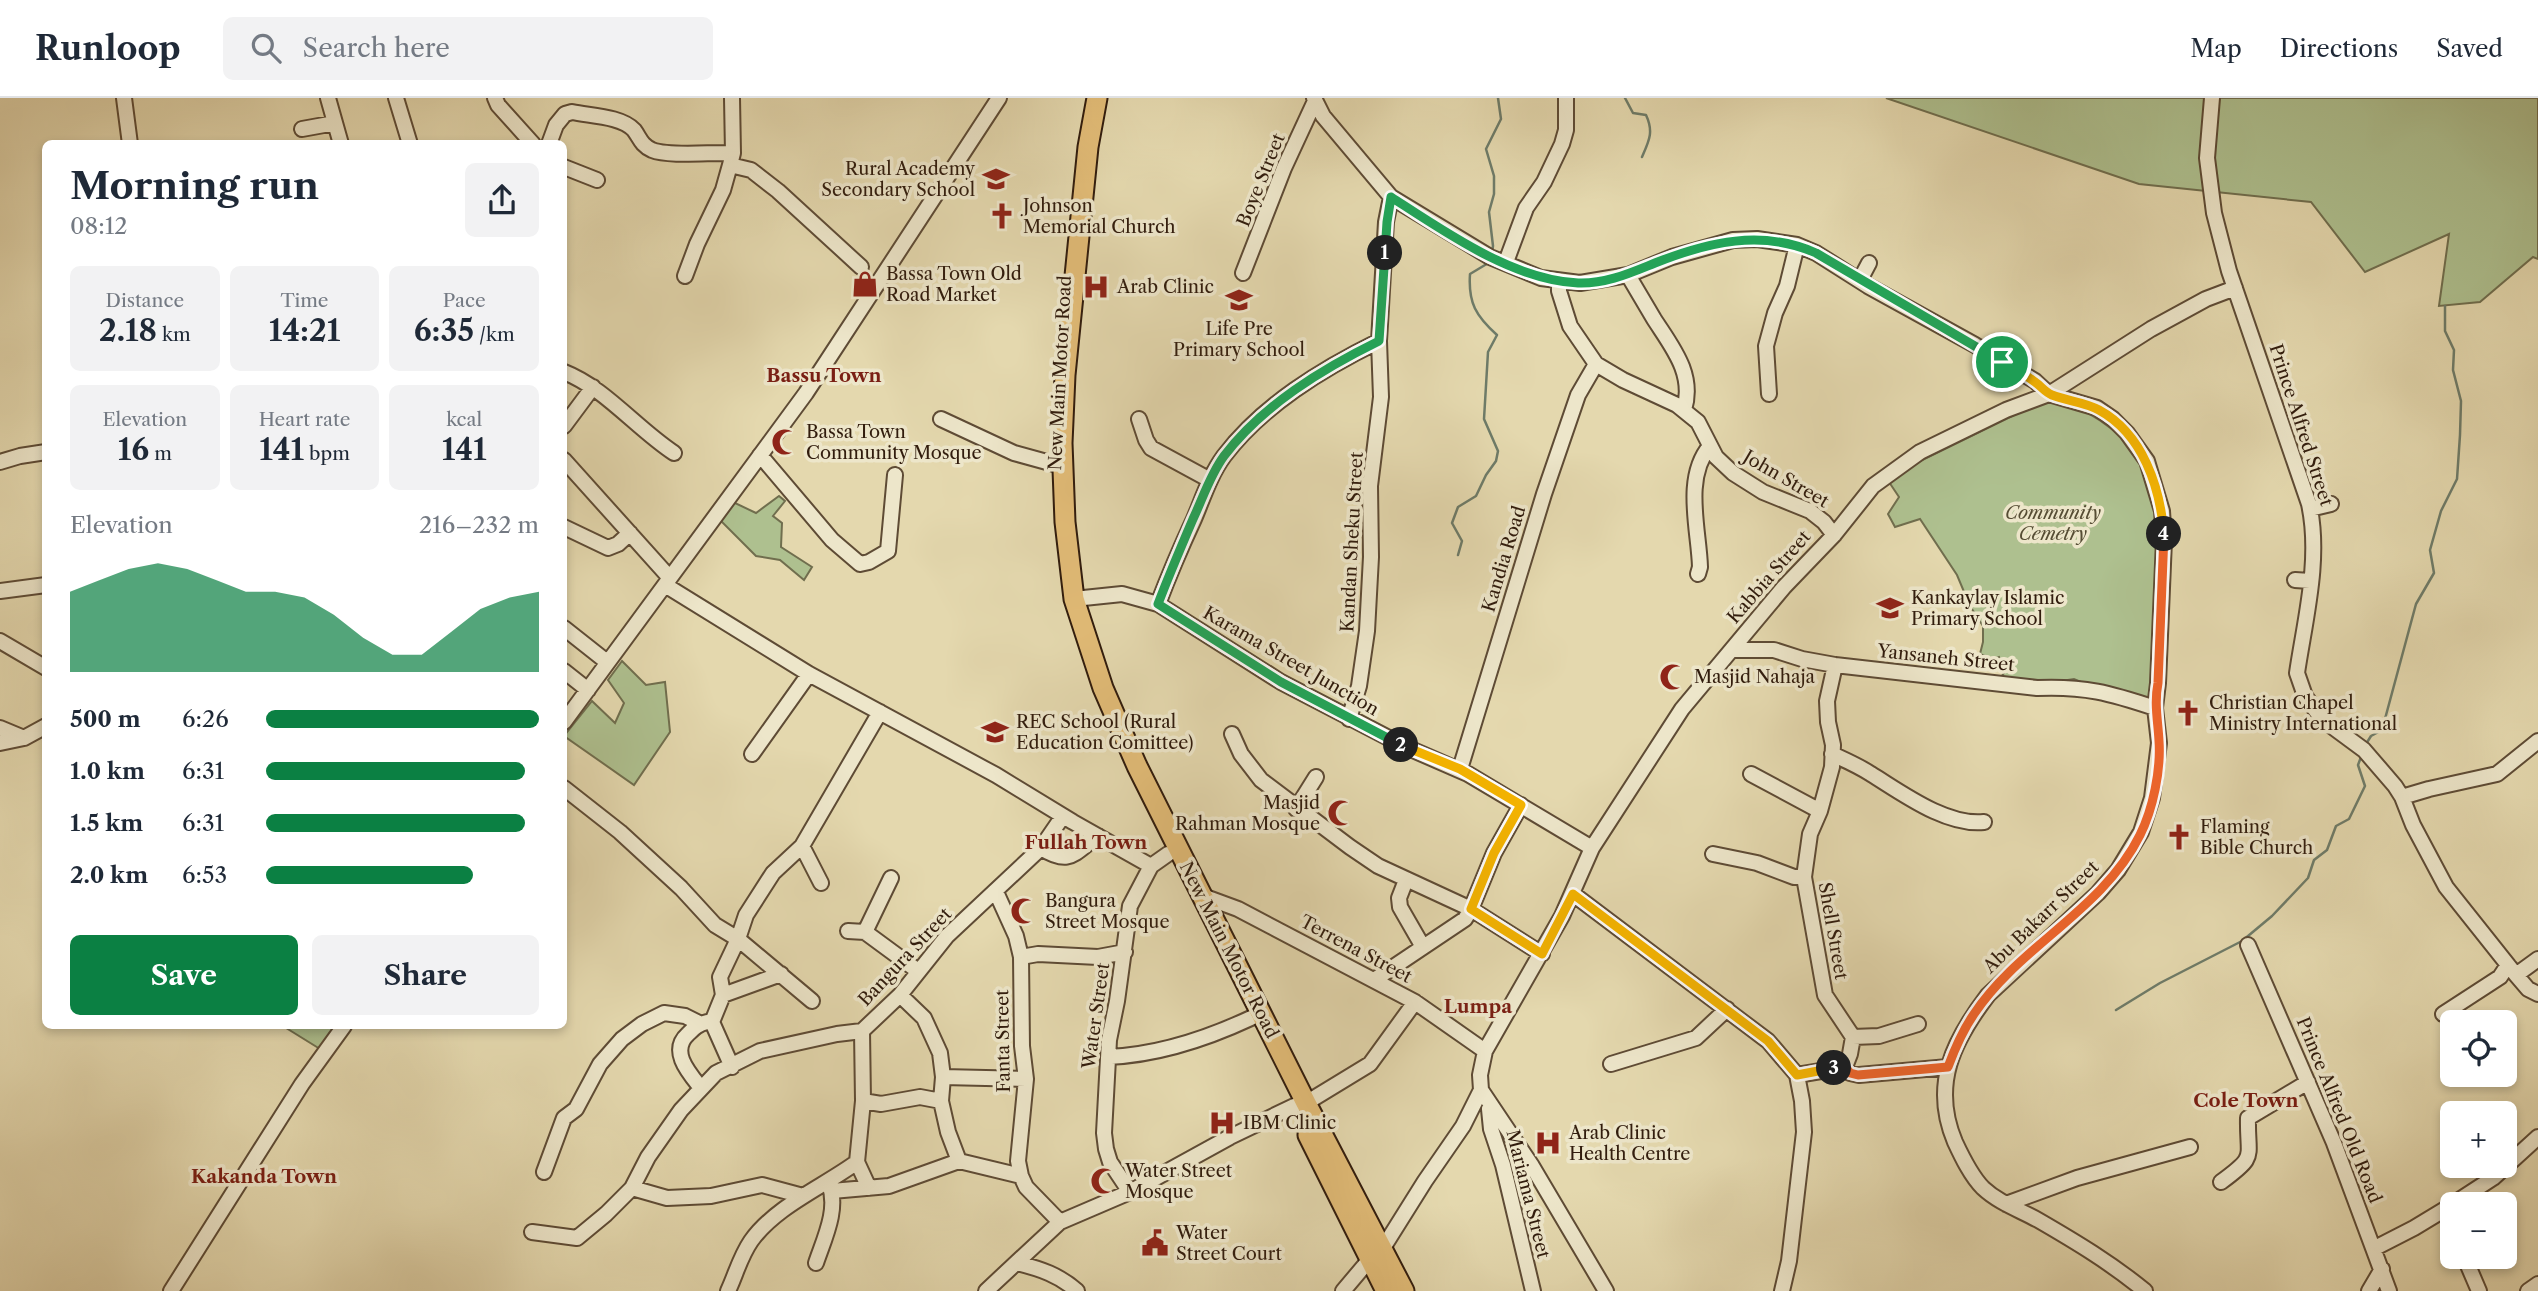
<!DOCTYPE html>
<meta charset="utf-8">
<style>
:root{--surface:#fff;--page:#f2f2f3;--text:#1f2937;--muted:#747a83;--line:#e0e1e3;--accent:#0b8043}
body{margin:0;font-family:"Libre Caslon Text",serif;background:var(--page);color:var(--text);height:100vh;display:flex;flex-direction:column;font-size:26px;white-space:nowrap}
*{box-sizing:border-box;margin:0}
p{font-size:23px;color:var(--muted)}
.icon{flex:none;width:38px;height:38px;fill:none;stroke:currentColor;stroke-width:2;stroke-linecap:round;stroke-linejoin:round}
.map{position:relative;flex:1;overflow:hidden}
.drawer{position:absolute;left:42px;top:42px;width:525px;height:889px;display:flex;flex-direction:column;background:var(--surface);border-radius:10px;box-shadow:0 4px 10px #0003}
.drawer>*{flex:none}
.tools{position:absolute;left:2440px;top:912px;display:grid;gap:14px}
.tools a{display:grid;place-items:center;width:77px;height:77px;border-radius:10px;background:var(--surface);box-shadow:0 4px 10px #0003;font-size:35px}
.pin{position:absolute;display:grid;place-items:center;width:60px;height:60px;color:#fff;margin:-30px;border:4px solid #fff;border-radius:50%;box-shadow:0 2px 7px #0007}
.km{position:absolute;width:35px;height:35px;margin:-18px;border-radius:50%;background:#222;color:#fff;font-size:19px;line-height:35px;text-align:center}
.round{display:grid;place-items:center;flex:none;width:74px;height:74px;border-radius:10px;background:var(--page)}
.overview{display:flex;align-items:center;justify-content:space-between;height:119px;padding:0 28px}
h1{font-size:38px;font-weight:700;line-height:52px}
.stats{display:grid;grid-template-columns:repeat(3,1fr);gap:10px;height:119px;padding:7px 28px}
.stats div{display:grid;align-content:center;border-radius:10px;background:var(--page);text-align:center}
.stats b{font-size:30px;font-weight:700}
.stats small{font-size:19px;font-weight:400}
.stats p{font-size:19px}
.chart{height:196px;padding:14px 28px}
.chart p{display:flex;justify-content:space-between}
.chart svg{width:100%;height:126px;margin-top:7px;fill:var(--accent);opacity:.7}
.button{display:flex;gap:14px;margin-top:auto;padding:14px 28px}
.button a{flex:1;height:80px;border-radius:10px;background:var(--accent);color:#fff;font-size:28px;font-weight:700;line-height:80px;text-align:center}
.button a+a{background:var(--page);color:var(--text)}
ul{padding:0 28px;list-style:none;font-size:23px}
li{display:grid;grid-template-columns:112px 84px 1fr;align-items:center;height:52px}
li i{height:18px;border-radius:9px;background:var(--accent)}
header{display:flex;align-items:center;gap:42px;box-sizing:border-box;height:98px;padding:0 35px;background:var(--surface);border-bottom:2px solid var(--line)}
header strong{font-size:33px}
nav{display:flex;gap:38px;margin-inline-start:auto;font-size:24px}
.search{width:490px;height:63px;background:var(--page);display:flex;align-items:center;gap:18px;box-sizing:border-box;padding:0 24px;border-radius:10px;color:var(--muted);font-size:26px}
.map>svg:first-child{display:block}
.green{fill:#aec08f;stroke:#706e4e;stroke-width:2}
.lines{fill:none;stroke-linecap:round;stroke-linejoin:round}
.stream{stroke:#6e7b68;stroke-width:2.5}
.minor-casing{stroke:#5e4b35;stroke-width:18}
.highway-casing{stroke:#311c0d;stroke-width:23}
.minor{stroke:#ede6ca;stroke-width:14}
.highway{stroke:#e2bc77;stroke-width:19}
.split-1-casing{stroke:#fff;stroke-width:14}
.split-2-casing{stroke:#fff;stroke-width:14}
.split-3-casing{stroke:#fff;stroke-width:14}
.split-4-casing{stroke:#fff;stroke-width:14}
.split-5-casing{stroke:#fff;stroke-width:14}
.split-1{stroke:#22a559;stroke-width:9}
.split-2{stroke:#22a559;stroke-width:9}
.split-3{stroke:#f5b400;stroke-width:9}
.split-4{stroke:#f0652b;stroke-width:9}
.split-5{stroke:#f5b400;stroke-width:9}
.labels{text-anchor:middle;stroke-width:7;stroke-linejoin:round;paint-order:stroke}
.poi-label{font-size:18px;fill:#311c0d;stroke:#ede6ca;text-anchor:start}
.street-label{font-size:18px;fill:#311c0d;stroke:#ede6ca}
.park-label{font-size:18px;font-style:italic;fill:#564d34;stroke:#ede6ca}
.neighbourhood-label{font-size:19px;font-weight:bold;fill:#7a1f14;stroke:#ede6ca}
</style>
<header>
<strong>Runloop</strong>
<div class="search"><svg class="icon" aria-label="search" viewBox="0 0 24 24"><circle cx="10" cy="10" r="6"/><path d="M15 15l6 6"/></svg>Search here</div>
<nav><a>Map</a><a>Directions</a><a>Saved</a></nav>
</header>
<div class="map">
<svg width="2538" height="1193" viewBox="0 0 2538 1193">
<rect width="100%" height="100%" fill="#e4d8ae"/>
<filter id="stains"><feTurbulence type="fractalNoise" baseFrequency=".00286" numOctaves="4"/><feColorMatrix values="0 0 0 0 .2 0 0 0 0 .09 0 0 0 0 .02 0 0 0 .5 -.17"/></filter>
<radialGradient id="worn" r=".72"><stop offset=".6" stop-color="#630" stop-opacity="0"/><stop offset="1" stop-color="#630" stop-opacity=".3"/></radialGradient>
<path class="green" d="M1886,0H2538V161L2533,159L2480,204L2439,208L2449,136L2365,174L2311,104L2139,86Z
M2053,298C2093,314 2129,337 2152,376C2157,385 2160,397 2164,407L2159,604L2098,591L2074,581L2035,587L1997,584L2004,575L1999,559L1993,561L1980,556L1983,544V528L1970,508L1957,477L1920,421L1895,429L1888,416L1899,399L1889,384L1912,367Z
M779,398L785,403L773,418L782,425L781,449L812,469L804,482L780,462L756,458L719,421L733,404L756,415Z
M622,563L646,587L665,584L670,634L634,687L564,638L592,603L615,625L624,605L608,582Z
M283,928H337L320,951Z"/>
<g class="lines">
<path class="stream" d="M1625,0L1633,15L1646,17C1654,34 1649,43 1642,59
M1492,154L1493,148L1489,114L1494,96V78L1486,51L1501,21L1498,0
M1458,457L1462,443L1452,425L1458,409L1476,398L1486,377L1496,363L1498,353L1484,321L1488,254L1497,237C1476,218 1468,205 1470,176L1490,164
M2366,646L2371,638L2382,632L2416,506L2434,475L2430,452L2441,413L2457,381L2460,337L2461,303L2453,272L2454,252L2445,233V208
M2116,912L2160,885L2242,843L2272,818L2308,780L2314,762L2327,752L2336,728L2349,721L2365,688L2358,667L2361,659"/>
<g class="minor-casing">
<path id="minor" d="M124,0L130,46
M328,0L341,46
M396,0L410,46
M495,0L498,7L533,46
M732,0L733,55L730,67L751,72L778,93L861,169
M1314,0L1323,18L1391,99L1490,159L1541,180L1580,185L1628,177L1672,159L1733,142L1757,141L1797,147L1816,155L1868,188L1975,247L2035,283L2049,296L2097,310L2113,321L2127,335L2147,363L2162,413L2164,442L2158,585L2155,610L2159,645L2152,700L2141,734L2118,772L2098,795L1988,897C1953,943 1931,987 1955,1044C1962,1059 1971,1078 1983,1090C1999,1105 2020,1112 2038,1122C2076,1144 2111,1165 2145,1193
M2212,0L2207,60L2214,115L2229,173L2309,406C2321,461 2305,521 2297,575L2305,598L2322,621L2364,652L2395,688L2402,699L2413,727L2446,789L2516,877L2528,891L2538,896
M302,31L335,25
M549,46L556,27L565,16L572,14C590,18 621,18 634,32C640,40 641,47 652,52C669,59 712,54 733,55
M564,69L597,82
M1506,164L1526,110L1544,84L1562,46L1566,32V0
M1243,175L1284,70L1315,3
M1628,177C1637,192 1645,206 1654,221C1672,249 1695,276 1684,312
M685,178L697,146L723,92L730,67
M1860,182L1869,165
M1559,183V193L1570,228L1596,266L1623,282L1677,307L1698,324L1716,359L1733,375L1763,394L1810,413L1824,424L1834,437
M564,274C605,290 636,330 674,355
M1769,296L1766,248L1775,215L1787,188L1797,147
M941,321L1014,355L1054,366
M1139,321L1146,342L1151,350L1210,382
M564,328L593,289
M760,357L832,442L860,466L869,464L888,453L895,377
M564,362L670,480
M0,364L20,358L46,354
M2310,411L2331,406
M564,429L608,450L618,446L630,435
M1698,476L1700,469C1699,432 1683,380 1710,348
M2295,482L2310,483
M665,487L809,576L996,677L1073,724L1151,768
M0,493L46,487
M1074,501L1122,496L1158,506L1281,584L1406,649L1468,676L1592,750
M1158,506C1169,477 1181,449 1194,421C1203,400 1210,377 1224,358C1263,307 1322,271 1379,243
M564,530L607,564
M0,543L46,570
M1732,552H1774L1802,561L1835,567L2037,590C2085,588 2110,595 2155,610
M564,573L588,592
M1349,621L1359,588L1367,533L1371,459L1370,388L1381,299L1379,243L1386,124L1391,99
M564,624L806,295L999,0
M0,630L24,640
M1232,636L1241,656L1261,682L1350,749L1378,768L1471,811L1542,856
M0,645L24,640L46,628
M752,656L809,576
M1832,656C1845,662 1859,668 1871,676C1902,695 1946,728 1984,724
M1460,671L1544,396L1578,297L1596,266
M1751,676L1820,713
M564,690L620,734L681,790L715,827L738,841L812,903
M2402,699L2429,691L2497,676L2538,643
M1296,711L1316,679
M802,748L821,785
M1041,750C1070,768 1073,756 1098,738
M1713,756L1757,765L1794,779H1804
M1406,782L1399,800L1400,809L1423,849
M996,794L1016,838L1021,859L1022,948L1026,981L1018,1063L1021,1078L1026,1089L1060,1124
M1573,796L1768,943L1797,977L1802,1003L1804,1034L1789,1163L1782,1193
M1200,797L1238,811L1415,904L1485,953
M848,833L865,834L891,780
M865,834L918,873
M2248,847L2334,1045L2389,1193
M1021,859L1038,856L1098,859L1125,854
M2516,877L2538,861
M1374,882L1465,821L1471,811L1494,755L1521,707
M723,897L781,876
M900,897L924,920L940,955L943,979L941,1003L948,1034L959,1063
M2443,916L2500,879L2508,867
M1853,939L1879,938L1918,926
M1108,959C1158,957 1206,941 1251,920
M1611,966L1696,940L1727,911
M732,969L712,924L723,897L720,879L738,841L746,817L773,775L802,748L880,614
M1845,969L1850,975L1859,977L1948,969
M1797,977L1845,969L1850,956L1853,939L1825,897L1804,779L1810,736L1820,713L1832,669L1833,647L1828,624L1827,603L1835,567
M943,979L1026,981
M701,990C689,975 669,953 688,936C694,930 698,926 707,924
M863,1003L881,1006L920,999L941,1003
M1306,1005L1370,966L1415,904
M1489,1011L1491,1031L1503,1067L1533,1193
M857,1064L869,1090
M544,1074L564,1020L576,1011L600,966L622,941L642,926L664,915L685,918L699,925
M2221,1084C2258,1057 2247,1061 2248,1020L2308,984
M632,1090L648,1059L681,1012L716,975L760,953L837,936L862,933L900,897L947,838L1041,750L1063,718
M832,1093L889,1088L959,1063L1021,1078
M1130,1094L1110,1064L1106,1051L1104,1035L1109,942L1117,903L1130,808L1151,768L1168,756
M2006,1106L2077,1080L2190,1049
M2453,1106L2493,1080L2538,1039
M2444,1113L2452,1128
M532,1134L577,1140L606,1116L632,1090L667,1100L711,1098L762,1087L803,1098
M1383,1150L1425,1083L1463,1028L1481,992
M2375,1150L2414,1130L2452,1107
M2464,1158L2479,1193
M816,1165C824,1141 839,1111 829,1086
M1017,1165C1041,1171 1059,1177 1077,1193
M171,1193L302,986L344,928
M728,1193C736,1176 740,1159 751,1143C776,1108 823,1089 857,1064L863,1003L862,933
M986,1193L1060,1124L1130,1094L1230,1039L1294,1008
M1343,1193L1370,1161
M1606,1193L1532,1068L1481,992L1480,977L1485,953L1562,818L1592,750L1682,611L1784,489L1834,437L1873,388L1920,354L2006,312L2049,296L2151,231L2206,201L2235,190
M2369,1193L2382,1171
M2528,1193L2538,1186"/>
</g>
<g class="highway-casing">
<path id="highway" d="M1097,0L1088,49L1065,277L1062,345L1065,424L1074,501L1103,590L1137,668L1306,1005L1404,1193
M1308,1037L1386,1193"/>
</g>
<use href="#minor" class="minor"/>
<use href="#highway" class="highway"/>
</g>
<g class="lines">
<g class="split-1-casing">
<path id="split-1" d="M1385,155L1387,124L1391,99C1445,134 1513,182 1578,185C1606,186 1630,175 1655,165C1708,144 1762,131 1816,155L2002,264"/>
</g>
<g class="split-2-casing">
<path id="split-2" d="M1385,155L1379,243C1322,271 1263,307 1224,358C1210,377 1203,400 1193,421C1181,449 1169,477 1158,506L1281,584L1401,647"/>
</g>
<g class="split-3-casing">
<path id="split-3" d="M1401,647L1460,671L1521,707L1494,755L1471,811L1542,856L1573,796L1768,943L1797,977L1834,970"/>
</g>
<g class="split-4-casing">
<path id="split-4" d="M1834,970L1845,969L1850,975L1858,977L1948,969C1955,950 1963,932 1974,916C2019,848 2103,812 2140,737C2153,711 2161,672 2159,643C2158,623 2154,606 2158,585L2164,436"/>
</g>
<g class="split-5-casing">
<path id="split-5" d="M2002,264C2013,270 2025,276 2035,284C2041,288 2045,294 2052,297C2067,303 2085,304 2099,312C2143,336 2160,389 2164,436"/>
</g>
<use href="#split-1" class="split-1"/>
<use href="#split-2" class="split-2"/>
<use href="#split-3" class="split-3"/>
<use href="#split-4" class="split-4"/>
<use href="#split-5" class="split-5"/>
</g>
<defs>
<g id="school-bare" transform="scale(2.1)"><path d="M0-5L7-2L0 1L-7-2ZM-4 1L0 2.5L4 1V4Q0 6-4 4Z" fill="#8f2418" stroke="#ede6ca" stroke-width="2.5" paint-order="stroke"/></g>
<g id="church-bare" transform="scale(2.1)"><path d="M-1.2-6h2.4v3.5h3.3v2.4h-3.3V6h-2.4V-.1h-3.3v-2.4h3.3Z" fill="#8f2418" stroke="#ede6ca" stroke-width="2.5" paint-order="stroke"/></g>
<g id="shop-bare" transform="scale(2.1)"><path d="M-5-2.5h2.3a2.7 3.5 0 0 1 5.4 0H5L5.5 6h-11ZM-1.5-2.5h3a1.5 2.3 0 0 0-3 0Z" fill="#8f2418" stroke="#ede6ca" stroke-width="2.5" paint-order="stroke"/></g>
<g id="hospital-bare" transform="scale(2.1)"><path d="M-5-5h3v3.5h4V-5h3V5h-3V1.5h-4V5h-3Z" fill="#8f2418" stroke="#ede6ca" stroke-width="2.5" paint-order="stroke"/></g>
<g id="mosque-bare" transform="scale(2.1)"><path d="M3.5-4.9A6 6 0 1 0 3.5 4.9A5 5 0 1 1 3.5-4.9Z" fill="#8f2418" stroke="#ede6ca" stroke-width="2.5" paint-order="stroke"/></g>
<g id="civic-bare" transform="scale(2.1)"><path d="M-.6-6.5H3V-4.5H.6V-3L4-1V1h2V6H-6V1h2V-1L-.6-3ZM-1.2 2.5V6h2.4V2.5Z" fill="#8f2418" stroke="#ede6ca" stroke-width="2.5" paint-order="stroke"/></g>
</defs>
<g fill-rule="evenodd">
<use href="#school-bare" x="996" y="81"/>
<use href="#church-bare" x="1002" y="118"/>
<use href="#shop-bare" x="865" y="186"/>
<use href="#hospital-bare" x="1096" y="189"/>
<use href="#school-bare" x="1239" y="202"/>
<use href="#mosque-bare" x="785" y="344"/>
<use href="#school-bare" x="1890" y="510"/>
<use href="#mosque-bare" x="1673" y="579"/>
<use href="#church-bare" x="2188" y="615"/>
<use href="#school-bare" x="995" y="634"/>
<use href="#mosque-bare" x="1341" y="715"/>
<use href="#church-bare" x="2179" y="739"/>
<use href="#mosque-bare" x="1024" y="813"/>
<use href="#hospital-bare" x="1222" y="1025"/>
<use href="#hospital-bare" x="1548" y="1045"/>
<use href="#mosque-bare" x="1104" y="1083"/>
<use href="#civic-bare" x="1155" y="1145"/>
</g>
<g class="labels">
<g class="poi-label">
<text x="975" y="77" text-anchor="end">Rural Academy<tspan x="975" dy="21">Secondary School</tspan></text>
<text x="1023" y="114">Johnson<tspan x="1023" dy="21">Memorial Church</tspan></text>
<text x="886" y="182">Bassa Town Old<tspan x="886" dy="21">Road Market</tspan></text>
<text x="1117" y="195">Arab Clinic</text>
<text x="1239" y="237" text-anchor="middle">Life Pre<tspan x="1239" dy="21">Primary School</tspan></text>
<text x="806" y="340">Bassa Town<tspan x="806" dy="21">Community Mosque</tspan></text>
<text x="1911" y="506">Kankaylay Islamic<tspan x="1911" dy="21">Primary School</tspan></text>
<text x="1694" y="585">Masjid Nahaja</text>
<text x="2209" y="611">Christian Chapel<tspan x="2209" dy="21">Ministry International</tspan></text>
<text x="1016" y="630">REC School (Rural<tspan x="1016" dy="21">Education Comittee)</tspan></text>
<text x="1320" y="711" text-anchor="end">Masjid<tspan x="1320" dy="21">Rahman Mosque</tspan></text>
<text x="2200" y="735">Flaming<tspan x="2200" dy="21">Bible Church</tspan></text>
<text x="1045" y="809">Bangura<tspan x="1045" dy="21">Street Mosque</tspan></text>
<text x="1243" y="1031">IBM Clinic</text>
<text x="1569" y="1041">Arab Clinic<tspan x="1569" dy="21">Health Centre</tspan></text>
<text x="1125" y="1079">Water Street<tspan x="1125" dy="21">Mosque</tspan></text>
<text x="1176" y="1141">Water<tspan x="1176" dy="21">Street Court</tspan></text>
</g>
<g class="street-label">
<text transform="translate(1261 82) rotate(-68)" y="6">Boye Street</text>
<text transform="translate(1060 275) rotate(-87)" y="6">New Main Motor Road</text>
<text transform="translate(2301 327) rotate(72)" y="6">Prince Alfred Street</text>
<text transform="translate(1786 381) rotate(30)" y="6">John Street</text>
<text transform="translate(1352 444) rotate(-87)" y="6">Kandan Sheku Street</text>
<text transform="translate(1504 461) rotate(-73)" y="6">Kandia Road</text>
<text transform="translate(1769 479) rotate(-49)" y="6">Kabbia Street</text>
<text transform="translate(1946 560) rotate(6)" y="6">Yansaneh Street</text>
<text transform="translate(1291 563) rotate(30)" y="6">Karama Street Junction</text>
<text transform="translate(2041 819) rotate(-44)" y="6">Abu Bakarr Street</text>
<text transform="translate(1833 833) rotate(80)" y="6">Shell Street</text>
<text transform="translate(1356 851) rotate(28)" y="6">Terrena Street</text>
<text transform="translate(1229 852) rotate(63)" y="6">New Main Motor Road</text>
<text transform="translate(905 859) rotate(-47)" y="6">Bangura Street</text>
<text transform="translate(1096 918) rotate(-82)" y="6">Water Street</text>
<text transform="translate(1003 943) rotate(-91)" y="6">Fanta Street</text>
<text transform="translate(2339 1012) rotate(68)" y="6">Prince Alfred Old Road</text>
<text transform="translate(1528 1096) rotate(76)" y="6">Mariama Street</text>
</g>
<g class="park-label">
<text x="2053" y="421">Community<tspan x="2053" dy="21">Cemetry</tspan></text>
</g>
<g class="neighbourhood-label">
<text x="824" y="284">Bassu Town</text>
<text x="1086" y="751">Fullah Town</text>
<text x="1478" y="915">Lumpa</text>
<text x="2246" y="1009">Cole Town</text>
<text x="264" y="1085">Kakanda Town</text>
</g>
</g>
<rect width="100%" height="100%" filter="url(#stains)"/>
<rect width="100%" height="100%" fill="url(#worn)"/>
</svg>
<div class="tools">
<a><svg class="icon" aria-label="locate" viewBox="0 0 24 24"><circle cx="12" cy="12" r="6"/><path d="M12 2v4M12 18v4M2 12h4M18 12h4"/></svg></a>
<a>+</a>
<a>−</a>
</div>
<div class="pin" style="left:2002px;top:264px;background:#1e9e55"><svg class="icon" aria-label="arrive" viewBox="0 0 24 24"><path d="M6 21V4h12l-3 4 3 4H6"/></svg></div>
<b class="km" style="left:1385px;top:155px">1</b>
<b class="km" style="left:1401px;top:647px">2</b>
<b class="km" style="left:1834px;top:970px">3</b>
<b class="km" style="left:2164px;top:436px">4</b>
<section class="drawer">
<div class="overview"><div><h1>Morning run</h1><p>08:12</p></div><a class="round"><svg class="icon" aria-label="share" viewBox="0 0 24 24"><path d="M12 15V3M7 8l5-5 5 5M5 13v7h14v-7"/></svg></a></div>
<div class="stats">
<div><p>Distance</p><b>2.18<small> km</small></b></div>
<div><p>Time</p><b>14:21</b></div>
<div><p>Pace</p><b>6:35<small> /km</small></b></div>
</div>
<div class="stats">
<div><p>Elevation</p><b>16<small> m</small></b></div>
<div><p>Heart rate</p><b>141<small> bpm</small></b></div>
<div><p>kcal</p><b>141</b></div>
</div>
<div class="chart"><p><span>Elevation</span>216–232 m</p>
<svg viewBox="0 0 160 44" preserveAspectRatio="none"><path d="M0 44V16L10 12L20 8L30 6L40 8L50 12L60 16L70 16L80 18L90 24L100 32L110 38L120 38L130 30L140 22L150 18L160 16V44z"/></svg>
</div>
<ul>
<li><b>500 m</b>6:26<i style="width:100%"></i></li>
<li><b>1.0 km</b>6:31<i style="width:95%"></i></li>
<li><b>1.5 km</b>6:31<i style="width:95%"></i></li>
<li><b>2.0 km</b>6:53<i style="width:76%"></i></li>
</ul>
<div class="button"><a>Save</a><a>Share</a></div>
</section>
</div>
